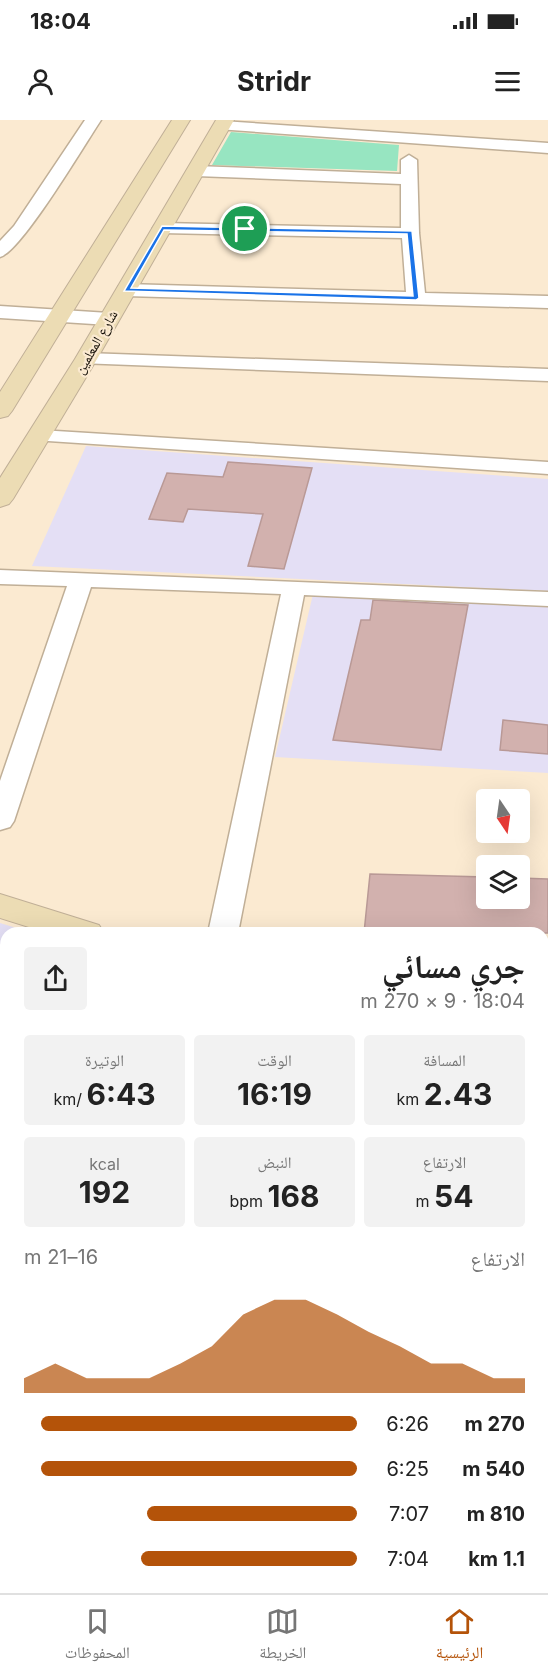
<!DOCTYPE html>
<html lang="ar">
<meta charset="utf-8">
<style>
:root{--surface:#fff;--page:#f2f2f2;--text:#222;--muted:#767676;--line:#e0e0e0;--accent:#b45309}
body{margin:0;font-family:Inter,"Noto Naskh Arabic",sans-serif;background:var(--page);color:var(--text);direction:rtl;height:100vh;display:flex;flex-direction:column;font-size:22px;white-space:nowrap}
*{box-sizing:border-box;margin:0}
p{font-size:20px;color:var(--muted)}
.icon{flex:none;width:33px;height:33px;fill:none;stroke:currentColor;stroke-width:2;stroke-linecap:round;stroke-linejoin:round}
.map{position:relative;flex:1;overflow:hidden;direction:ltr}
.sheet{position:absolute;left:0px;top:807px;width:549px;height:666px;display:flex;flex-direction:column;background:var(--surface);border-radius:18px 18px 0 0;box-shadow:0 6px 24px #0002;direction:rtl}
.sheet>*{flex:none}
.needle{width:39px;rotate:167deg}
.buttons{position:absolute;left:476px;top:669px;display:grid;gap:12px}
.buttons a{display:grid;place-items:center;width:54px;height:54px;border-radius:6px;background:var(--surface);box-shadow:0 6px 24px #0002;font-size:30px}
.pin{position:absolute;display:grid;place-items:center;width:51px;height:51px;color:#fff;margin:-26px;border:3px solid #fff;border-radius:50%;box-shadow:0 2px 6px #0007}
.round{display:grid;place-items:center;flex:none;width:63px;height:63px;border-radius:6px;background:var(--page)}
.overview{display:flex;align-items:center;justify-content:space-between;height:102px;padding:0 24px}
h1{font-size:33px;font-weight:700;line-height:45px}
.metrics{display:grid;grid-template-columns:repeat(3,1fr);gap:9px;height:102px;padding:6px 24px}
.metrics div{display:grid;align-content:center;border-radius:6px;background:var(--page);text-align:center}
.metrics b{font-size:30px;font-weight:700}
.metrics small{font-size:16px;font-weight:400}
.metrics p{font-size:16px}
.chart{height:168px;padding:12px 24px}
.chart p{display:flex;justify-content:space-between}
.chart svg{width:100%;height:108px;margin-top:6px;fill:var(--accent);opacity:.7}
ul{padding:0 24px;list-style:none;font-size:20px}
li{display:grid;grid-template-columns:96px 72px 1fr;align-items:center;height:45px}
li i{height:15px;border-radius:8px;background:var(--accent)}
.status{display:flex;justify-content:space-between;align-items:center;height:42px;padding:0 30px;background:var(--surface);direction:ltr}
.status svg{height:16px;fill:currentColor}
header{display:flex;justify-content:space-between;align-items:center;height:78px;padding:0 24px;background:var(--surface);font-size:27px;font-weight:700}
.dock{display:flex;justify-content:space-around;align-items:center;height:84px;border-top:2px solid var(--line);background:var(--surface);font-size:16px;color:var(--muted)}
.dock a{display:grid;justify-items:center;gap:3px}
.dock .active{color:var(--accent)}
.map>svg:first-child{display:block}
.education{fill:#e4dff5}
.green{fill:#97e5c1}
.building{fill:#d2b1ae;stroke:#b99996;stroke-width:1.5}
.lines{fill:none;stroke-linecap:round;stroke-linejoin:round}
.street-casing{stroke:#c0af97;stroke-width:3}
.secondary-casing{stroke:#c0af97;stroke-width:2}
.street{fill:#fff;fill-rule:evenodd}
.secondary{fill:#ecdcb4;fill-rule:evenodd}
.route{fill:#1a73e8;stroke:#fff;stroke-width:1.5;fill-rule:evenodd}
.labels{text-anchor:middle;stroke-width:4.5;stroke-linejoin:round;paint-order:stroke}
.far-street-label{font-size:14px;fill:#120d05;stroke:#fbead1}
</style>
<div class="status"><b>18:04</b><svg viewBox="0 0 49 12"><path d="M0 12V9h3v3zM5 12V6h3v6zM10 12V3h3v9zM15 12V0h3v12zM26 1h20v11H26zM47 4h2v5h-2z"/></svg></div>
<header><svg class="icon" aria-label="menu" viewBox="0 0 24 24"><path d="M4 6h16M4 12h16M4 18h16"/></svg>Stridr<svg class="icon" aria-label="person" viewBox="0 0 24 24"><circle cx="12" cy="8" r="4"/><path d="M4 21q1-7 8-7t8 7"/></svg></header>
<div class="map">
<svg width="548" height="1473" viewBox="0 0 548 1473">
<rect width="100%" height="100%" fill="#fbead1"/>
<path class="education" d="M86,326L548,359V471L32,446Z
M313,474L548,486V653L275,637Z
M0,803L33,813H6V1467H222L220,1473H0Z"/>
<path class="green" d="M231,12L399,25L397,51L212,45Z
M543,1183H548V1473H363L365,1467H543Z"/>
<path class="building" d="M228,342L312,348L284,449L248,446L263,394L188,389L183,402L149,399L167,353L223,357Z
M373,480L468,485L441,630L333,620L361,500H370Z
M503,600L548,605V634L500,630Z
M370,754L486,757V778H519V758L548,759V813H364Z"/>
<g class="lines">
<g class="street-casing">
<path id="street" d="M85,0H101C85,24 21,132 0,137V121L14,106Z
M222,1L548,23V33L217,9L214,6Z
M409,35L417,40L419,113L425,173L548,176V188L126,176L119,174L117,170L119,166L126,164L406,172L402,118L162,113L156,112L153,108L156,104L162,103L401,108V64L196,56L188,51L196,46L401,54V40Z
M0,186L109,193L116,195L118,199L116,203L109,205L0,198Z
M86,233L548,249V261L79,243L76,239L79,235Z
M40,310L548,342V354L33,320L29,316L33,312Z
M0,450L548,472V486L304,475L238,813H208L281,474L91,467L14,701L10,707L0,710V661L67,466L0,464Z
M282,1467H324L322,1473H280Z"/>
</g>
<g class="secondary-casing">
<path id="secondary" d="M172,0H190L12,291L8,296L0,298V272Z
M216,0H234L97,239L13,379L9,384L0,387V358L75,239Z
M0,774L99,805L104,813H48L0,798Z
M543,940L548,942V970L543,968Z"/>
</g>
<use href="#street" class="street"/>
<use href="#secondary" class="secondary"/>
</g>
<path class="route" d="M162,106L412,111L419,178L416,180L124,171ZM164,110L407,114L413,176L131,168Z"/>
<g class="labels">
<g class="far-street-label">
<text transform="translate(96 222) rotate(-60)" y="5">شارع المعلمين</text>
</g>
</g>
</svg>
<div class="buttons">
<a><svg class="needle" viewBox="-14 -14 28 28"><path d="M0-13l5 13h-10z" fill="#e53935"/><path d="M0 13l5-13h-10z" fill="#767676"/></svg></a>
<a><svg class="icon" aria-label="layers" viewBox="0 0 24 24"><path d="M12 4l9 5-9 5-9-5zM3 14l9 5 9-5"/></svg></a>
</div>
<div class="pin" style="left:245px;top:109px;background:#1e9e55"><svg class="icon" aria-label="arrive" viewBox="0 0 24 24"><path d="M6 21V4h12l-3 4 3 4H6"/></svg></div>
<section class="sheet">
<div class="overview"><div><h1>جري مسائي</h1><p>18:04 · 9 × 270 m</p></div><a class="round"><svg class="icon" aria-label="share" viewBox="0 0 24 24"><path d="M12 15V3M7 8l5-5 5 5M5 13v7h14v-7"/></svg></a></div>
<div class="metrics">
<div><p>المسافة</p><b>2.43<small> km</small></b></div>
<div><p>الوقت</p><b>16:19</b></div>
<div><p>الوتيرة</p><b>6:43<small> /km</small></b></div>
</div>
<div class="metrics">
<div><p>الارتفاع</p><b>54<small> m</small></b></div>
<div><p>النبض</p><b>168<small> bpm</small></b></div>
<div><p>kcal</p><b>192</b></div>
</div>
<div class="chart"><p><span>الارتفاع</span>16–21 m</p>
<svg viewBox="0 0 160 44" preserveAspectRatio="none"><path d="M0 44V38L10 32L20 38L30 38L40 38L50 32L60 25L70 12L80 6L90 6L100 12L110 19L120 25L130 32L140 32L150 38L160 38V44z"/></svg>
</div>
<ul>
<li><b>270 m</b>6:26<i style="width:95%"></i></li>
<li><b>540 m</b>6:25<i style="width:95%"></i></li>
<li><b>810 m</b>7:07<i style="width:63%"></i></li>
<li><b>1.1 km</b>7:04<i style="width:65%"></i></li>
</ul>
</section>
</div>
<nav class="dock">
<a class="active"><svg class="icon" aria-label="home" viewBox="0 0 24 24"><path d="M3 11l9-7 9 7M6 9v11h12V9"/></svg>الرئيسية</a>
<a><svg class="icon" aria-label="map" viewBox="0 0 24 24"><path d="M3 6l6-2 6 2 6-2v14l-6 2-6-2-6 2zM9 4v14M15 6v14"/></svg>الخريطة</a>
<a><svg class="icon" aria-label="saved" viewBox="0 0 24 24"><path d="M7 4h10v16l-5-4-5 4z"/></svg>المحفوظات</a>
</nav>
